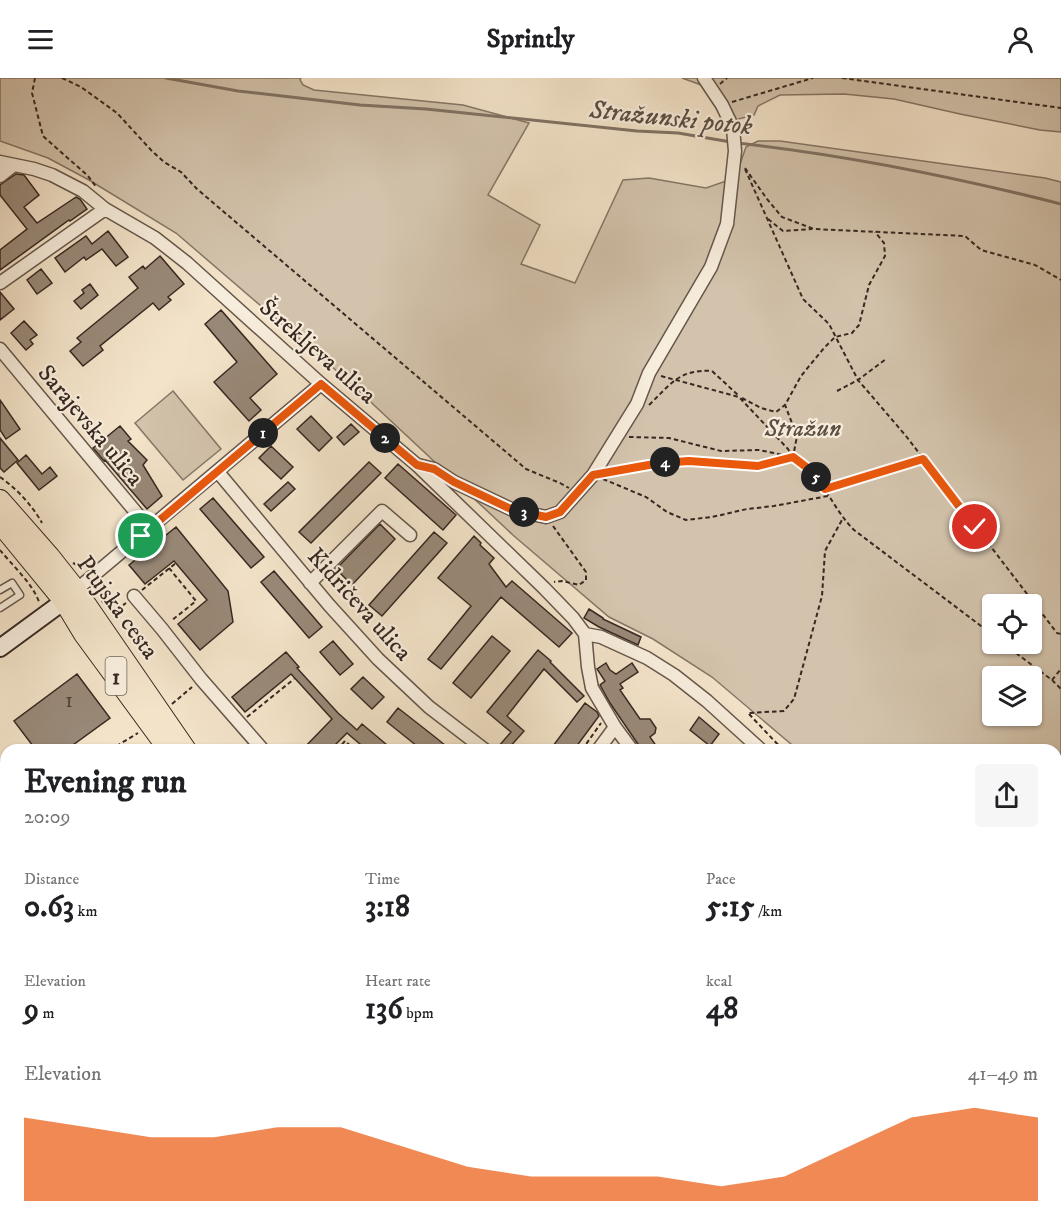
<!DOCTYPE html>
<meta charset="utf-8">
<style>
:root{--surface:#fff;--page:#f6f6f6;--text:#202124;--muted:#757577;--accent:#ea580c}
body{margin:0;font-family:"IM FELL DW Pica",serif;background:var(--page);color:var(--text);height:100vh;display:flex;flex-direction:column;font-size:22px;white-space:nowrap}
*{box-sizing:border-box;margin:0}
p{font-size:20px;color:var(--muted)}
.icon{flex:none;width:33px;height:33px;fill:none;stroke:currentColor;stroke-width:2;stroke-linecap:round;stroke-linejoin:round}
.map{position:relative;flex:1;overflow:hidden}
.details{position:absolute;left:0px;top:666px;width:1062px;height:486px;display:flex;flex-direction:column;background:var(--surface);border-radius:18px 18px 0 0;box-shadow:0 2px 4px #0004}
.details>*{flex:none}
.buttons{position:absolute;left:982px;top:516px;display:grid;gap:12px}
.buttons a{display:grid;place-items:center;width:60px;height:60px;border-radius:6px;background:var(--surface);box-shadow:0 2px 4px #0004;font-size:30px}
.pin{position:absolute;display:grid;place-items:center;width:51px;height:51px;color:#fff;margin:-26px;border:3px solid #fff;border-radius:50%;box-shadow:0 2px 6px #0007}
.km{position:absolute;width:30px;height:30px;margin:-15px;border-radius:50%;background:#222;color:#fff;font-size:16px;line-height:30px;text-align:center}
.round{display:grid;place-items:center;flex:none;width:63px;height:63px;border-radius:6px;background:var(--page)}
.summary{display:flex;align-items:center;justify-content:space-between;height:102px;padding:0 24px}
h1{font-size:33px;font-weight:800;line-height:45px}
.metrics{display:grid;grid-template-columns:repeat(3,1fr);gap:9px;height:102px;padding:6px 24px}
.metrics div{display:grid;align-content:center}
.metrics b{font-size:30px;font-weight:800}
.metrics small{font-size:16px;font-weight:400}
.metrics p{font-size:16px}
.chart{height:168px;padding:12px 24px}
.chart p{display:flex;justify-content:space-between}
.chart svg{width:100%;height:108px;margin-top:6px;fill:var(--accent);opacity:.7}
header{display:flex;justify-content:space-between;align-items:center;height:78px;padding:0 24px;background:var(--surface);font-size:27px;font-weight:800}
.map>svg:first-child{display:block}
.green{fill:#d3c3ac;stroke:#857666;stroke-width:1.5;fill-rule:evenodd}
.lines{fill:none;stroke-linecap:round;stroke-linejoin:round}
.stream{stroke:#817264;stroke-width:3}
.building{fill:#998978;stroke:#372821;stroke-width:1.5}
.lane-casing{stroke:#66574b;stroke-width:9}
.street-casing{stroke:#66574b;stroke-width:15}
.secondary-casing{stroke:#372821;stroke-width:20}
.primary-casing{stroke:#372821;stroke-width:22}
.path{stroke:#372821;stroke-width:2;stroke-dasharray:4.5 3;stroke-linecap:butt}
.lane{stroke:#f7eddc;stroke-width:6}
.street{stroke:#f7eddc;stroke-width:12}
.secondary{stroke:#f7eddc;stroke-width:16}
.primary{stroke:#f3e3c9;stroke-width:20}
.route-casing{stroke:#fff;stroke-width:12}
.route{stroke:#ea580c;stroke-width:8}
.labels{text-anchor:middle;stroke-width:4.5;stroke-linejoin:round;paint-order:stroke}
.number-label{font-size:21px;fill:#504037}
.shield{fill:#f7eddc;stroke:#716359;stroke-width:1.5}
.shield-label{font-size:22px;font-weight:bold;fill:#372821}
.street-label{font-size:24px;fill:#372821;stroke:#f7eddc}
.park-label{font-size:24px;font-style:italic;fill:#5e4f44;stroke:#f7eddc}
.water-label{font-size:26px;font-style:italic;fill:#5c4d42;stroke:#f7eddc}
</style>
<header><svg class="icon" aria-label="menu" viewBox="0 0 24 24"><path d="M4 6h16M4 12h16M4 18h16"/></svg>Sprintly<svg class="icon" aria-label="person" viewBox="0 0 24 24"><circle cx="12" cy="8" r="4"/><path d="M4 21q1-7 8-7t8 7"/></svg></header>
<div class="map">
<svg width="1061" height="1152" viewBox="0 0 1061 1152">
<rect width="100%" height="100%" fill="#f3e3c9"/>
<filter id="stains"><feTurbulence type="fractalNoise" baseFrequency=".00333" numOctaves="4"/><feColorMatrix values="0 0 0 0 .2 0 0 0 0 .09 0 0 0 0 .02 0 0 0 .5 -.17"/></filter>
<radialGradient id="worn" r=".72"><stop offset=".6" stop-color="#630" stop-opacity="0"/><stop offset="1" stop-color="#630" stop-opacity=".3"/></radialGradient>
<path class="green" d="M0,0H301L300,2L303,7L314,12L463,27L529,45L488,117L540,147L521,186L575,205L623,102L649,100L706,110L735,100L746,69L758,63H780L1045,100L1061,104V883L1056,879V672H798L712,599L653,561L609,539L514,458L345,300L176,155L89,102L48,80L0,63ZM993,526H1032V566H993ZM993,598H1032V638H993Z
M682,0H1061V54L1040,52L960,36L894,21L844,16L780,17L758,28L754,37L735,42L704,8Z
M173,313L221,371L183,402L135,345Z
M6,824V891L0,882V827Z
M0,890L6,899V953L0,957Z"/>
<g class="lines">
<path class="stream" d="M166,0L238,13L360,27L426,31L637,53L678,55L731,64
M737,65C846,77 955,99 1061,126"/>
</g>
<path class="building" d="M16,96L24,97L39,117L24,129L37,145L76,119L80,121L87,131L70,143L69,142L0,192V172L27,151L0,117V107Z
M108,153L128,179L116,188L102,171L86,182L84,179L65,194L55,180L86,158L92,166Z
M160,178L184,206L168,219L171,222L159,232L153,225L100,268L103,272L83,288L70,273L81,264L77,260L138,210L129,199L143,188L145,191Z
M41,191L52,205L37,216L27,202Z
M90,206L98,217L81,231L74,223L84,215L82,212Z
M0,214L14,231L0,242Z
M221,232L277,296L250,320L261,332L249,343L214,304L237,284L205,246Z
M24,243L37,257L30,262L33,266L26,272L11,255Z
M0,322L20,351L6,361L0,352Z
M311,338L332,360L319,373L297,351Z
M351,346L359,354L344,367L337,359Z
M120,348L131,361L128,363L147,382L143,387L162,418L147,431L105,382L104,383L93,370Z
M0,360L18,382L4,394L0,390Z
M271,368L293,389L281,401L259,380Z
M26,377L42,396L50,389L57,398L39,412L17,385Z
M369,384L381,395L311,465L299,454Z
M398,386L456,437L443,452L385,400Z
M288,404L295,411L271,433L264,426Z
M213,420L264,479L251,490L200,431Z
M380,446L395,461L352,507L336,491Z
M176,449L228,513L233,544L200,572L178,546L207,522L174,483L145,506L129,487Z
M434,454L447,465L382,538L369,527Z
M474,458L481,465L480,467L494,480L489,486L506,509L512,503L572,555L559,569L501,519L441,591L428,581L471,528L438,500Z
M274,493L322,549L309,560L261,504Z
M589,531L603,540V541L641,559L638,567L599,549L584,540Z
M492,558L510,573L471,620L453,605Z
M333,563L353,586L340,597L320,574Z
M538,572L551,583L550,584L584,618L577,624L544,591L507,638L524,653L507,672H504L499,668L511,654L487,634Z
M286,574L299,589L297,590L338,635L357,652L362,646L393,672H367L347,655L330,672H302L332,641L291,596L245,634L232,619Z
M606,585L610,592L616,596L632,585L638,594L620,606L623,610L620,612L640,641H650L656,650L655,655L650,659L659,672H642L610,625L600,607L605,603L597,591Z
M77,596L110,640L66,672H36L14,643Z
M363,599L384,619L372,631L351,611Z
M585,625L597,634L599,638L576,669L573,672H550Z
M398,630L435,659L451,672H422L387,644Z
M699,639L719,656L710,668L690,652Z"/>
<g class="lines">
<g class="lane-casing">
<path id="lane" d="M0,512L12,505L20,517L0,530
M0,687L6,696
M0,733L6,731
M303,1152L313,1146"/>
</g>
<g class="street-casing">
<path id="street" d="M0,84L34,91L52,97L83,113L105,131L155,160L187,185L321,306L417,387L544,510L573,540L585,556L588,589L592,610L615,649L632,672
M0,98L14,87
M0,205L105,131
M0,271L149,450
M418,387L434,391L454,404L513,432L546,439L560,434L593,397L637,326L649,295L711,189L727,146L735,73L733,50L722,27L704,0
M218,394L329,527L378,581L429,629L485,672
M310,505L382,433L410,457
M76,512L321,306
M134,518L162,551L201,601L263,672
M585,556L601,559L647,580L674,597L707,623L761,672
M598,672L615,649
M1056,906L1061,910
M1056,1093L1061,1089
M281,1146L285,1152
M677,1146L681,1152
M961,1146L966,1152
M978,1152L986,1146"/>
</g>
<g class="secondary-casing">
<path id="secondary" d="M0,570L64,523
M0,1018L6,1026
M97,1146L101,1152
M421,1152L429,1146"/>
</g>
<g class="primary-casing">
<path id="primary" d="M0,422L50,479L76,512L186,672
M0,445L64,523L84,556L169,672
M492,1146L496,1152
M512,1146L516,1152"/>
</g>
<path class="path" d="M35,0L32,15L43,58L88,98L97,110
M62,0L81,9L117,35L151,72L164,84L181,94L197,111L526,391L560,405L569,410
M842,0L1061,30
M720,6L727,0
M732,24L813,0
M745,90L767,121L782,139L814,151L965,158L981,172L1035,187L1061,202
M745,91L803,221L829,246L858,302L906,358L1057,555L1061,556
M768,141L783,153L812,151
M661,298L739,319L788,371C795,383 804,384 812,394C828,413 837,435 854,452L993,557
M837,313L858,302L886,281
M742,320L761,330L776,334L785,327L801,298L824,270L835,259L852,255L859,247L869,207L885,178L884,165L875,154
M649,327C671,306 679,291 712,293L738,317
M629,359L669,360L721,373L759,372L793,379L797,358L785,327
M608,394L660,385L689,383L758,388L792,379
M0,399C17,411 32,427 42,445
M603,401L646,419L667,434L686,442L712,439L747,431L774,428L828,418
M825,411L923,381
M553,448L586,494V502L579,507L562,503L554,504
M0,472C12,487 33,506 39,524
M73,485L79,488L83,492
M169,490L196,523L171,543
M96,508L99,512L103,525
M142,512L176,485
M111,536L126,525
M1004,566L1052,602L1061,611
M1052,602L1061,591
M172,626L192,609
M247,639L294,601
M110,672L138,655
M337,672L345,663L355,672
M582,672L601,645
M783,672L748,635L784,633L794,621L822,518L825,473L843,440
M1056,765L1061,762
M1056,808L1061,812
M869,1152L877,1146"/>
<use href="#lane" class="lane"/>
<use href="#street" class="street"/>
<use href="#secondary" class="secondary"/>
<use href="#primary" class="primary"/>
</g>
<g class="lines">
<g class="route-casing">
<path id="route" d="M141,458L321,306L417,387L434,391L454,404L513,432L546,439L560,434L593,397L660,385L689,383L758,388L793,379L810,392L825,411L923,381L975,449"/>
</g>
<use href="#route" class="route"/>
</g>
<g class="labels">
<g class="number-label">
<text x="69" y="629">1</text>
</g>
<rect class="shield" x="105.5" y="579" width="21" height="38" rx="4.5"/>
<g class="shield-label">
<text x="116" y="606">1</text>
</g>
<g class="street-label">
<text transform="translate(318 273) rotate(41)" y="8">Štrekljeva ulica</text>
<text transform="translate(91 347) rotate(50)" y="8">Sarajevska ulica</text>
<text transform="translate(360 526) rotate(48)" y="8">Kidričeva ulica</text>
<text transform="translate(118 529) rotate(54)" y="8">Ptujska cesta</text>
</g>
<g class="park-label">
<text x="803" y="358">Stražun</text>
</g>
<g class="water-label">
<text transform="translate(671 39) rotate(6)" y="9">Stražunski potok</text>
</g>
</g>
<rect width="100%" height="100%" filter="url(#stains)"/>
<rect width="100%" height="100%" fill="url(#worn)"/>
</svg>
<div class="buttons">
<a><svg class="icon" aria-label="locate" viewBox="0 0 24 24"><circle cx="12" cy="12" r="6"/><path d="M12 2v4M12 18v4M2 12h4M18 12h4"/></svg></a>
<a><svg class="icon" aria-label="layers" viewBox="0 0 24 24"><path d="M12 4l9 5-9 5-9-5zM3 14l9 5 9-5"/></svg></a>
</div>
<div class="pin" style="left:141px;top:458px;background:#1e9e55"><svg class="icon" aria-label="arrive" viewBox="0 0 24 24"><path d="M6 21V4h12l-3 4 3 4H6"/></svg></div>
<div class="pin" style="left:975px;top:449px;background:#d93025"><svg class="icon" aria-label="check" viewBox="0 0 24 24"><path d="M5 12l5 5 9-10"/></svg></div>
<b class="km" style="left:263px;top:355px">1</b>
<b class="km" style="left:385px;top:360px">2</b>
<b class="km" style="left:524px;top:434px">3</b>
<b class="km" style="left:665px;top:384px">4</b>
<b class="km" style="left:816px;top:399px">5</b>
<section class="details">
<div class="summary"><div><h1>Evening run</h1><p>20:09</p></div><a class="round"><svg class="icon" aria-label="share" viewBox="0 0 24 24"><path d="M12 15V3M7 8l5-5 5 5M5 13v7h14v-7"/></svg></a></div>
<div class="metrics">
<div><p>Distance</p><b>0.63<small> km</small></b></div>
<div><p>Time</p><b>3:18</b></div>
<div><p>Pace</p><b>5:15<small> /km</small></b></div>
</div>
<div class="metrics">
<div><p>Elevation</p><b>9<small> m</small></b></div>
<div><p>Heart rate</p><b>136<small> bpm</small></b></div>
<div><p>kcal</p><b>48</b></div>
</div>
<div class="chart"><p><span>Elevation</span>41–49 m</p>
<svg viewBox="0 0 160 44" preserveAspectRatio="none"><path d="M0 44V10L10 14L20 18L30 18L40 14L50 14L60 22L70 30L80 34L90 34L100 34L110 38L120 34L130 22L140 10L150 6L160 10V44z"/></svg>
</div>
</section>
</div>
